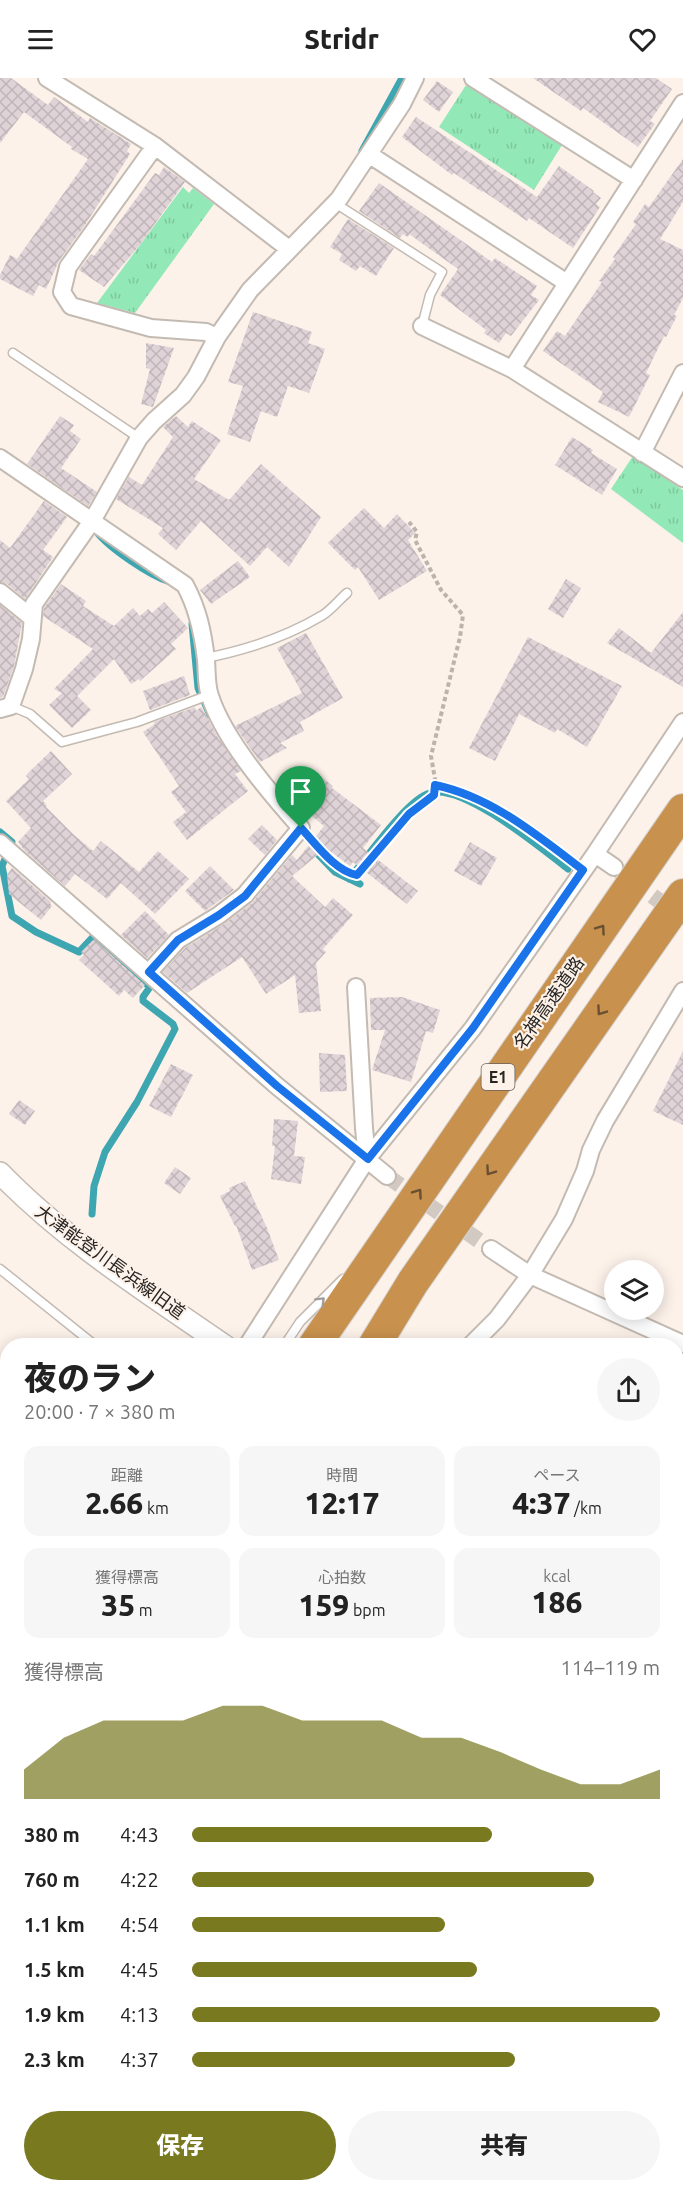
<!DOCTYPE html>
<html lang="ja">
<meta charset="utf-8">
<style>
:root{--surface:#fff;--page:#f6f6f6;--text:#222;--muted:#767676;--accent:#797920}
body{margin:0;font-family:Ubuntu,"Noto Sans JP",sans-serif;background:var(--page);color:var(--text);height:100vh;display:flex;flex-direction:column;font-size:22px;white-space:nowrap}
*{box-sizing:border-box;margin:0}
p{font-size:20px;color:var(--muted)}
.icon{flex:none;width:33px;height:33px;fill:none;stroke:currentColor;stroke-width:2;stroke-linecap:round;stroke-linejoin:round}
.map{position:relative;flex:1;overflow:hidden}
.panel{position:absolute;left:0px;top:1260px;width:684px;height:854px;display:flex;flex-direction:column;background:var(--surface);border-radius:24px 24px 0 0;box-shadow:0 3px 15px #0003}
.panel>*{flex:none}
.controls{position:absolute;left:604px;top:1182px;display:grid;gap:12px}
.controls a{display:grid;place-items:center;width:60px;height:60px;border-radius:50%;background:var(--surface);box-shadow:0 3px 15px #0003;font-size:30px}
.pin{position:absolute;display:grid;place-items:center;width:51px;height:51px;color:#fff;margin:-62px -26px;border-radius:50% 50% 50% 0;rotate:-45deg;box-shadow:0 0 6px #0007}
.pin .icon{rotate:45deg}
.round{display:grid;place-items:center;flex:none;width:63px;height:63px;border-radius:32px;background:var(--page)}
.headline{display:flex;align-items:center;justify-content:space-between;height:102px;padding:0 24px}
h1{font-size:33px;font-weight:800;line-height:45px}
.metrics{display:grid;grid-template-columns:repeat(3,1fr);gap:9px;height:102px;padding:6px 24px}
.metrics div{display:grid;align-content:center;border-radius:15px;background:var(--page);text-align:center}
.metrics b{font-size:30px;font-weight:800}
.metrics small{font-size:16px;font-weight:400}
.metrics p{font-size:16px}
.chart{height:168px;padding:12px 24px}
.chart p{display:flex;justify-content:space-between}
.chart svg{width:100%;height:108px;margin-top:6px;fill:var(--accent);opacity:.7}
.primary-button{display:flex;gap:12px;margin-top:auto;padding:12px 24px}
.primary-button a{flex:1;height:69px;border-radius:36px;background:var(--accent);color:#fff;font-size:24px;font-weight:800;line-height:69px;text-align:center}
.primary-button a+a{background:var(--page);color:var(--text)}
ul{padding:0 24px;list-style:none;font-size:20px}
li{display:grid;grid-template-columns:96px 72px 1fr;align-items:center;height:45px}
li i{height:15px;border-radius:8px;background:var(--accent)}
header{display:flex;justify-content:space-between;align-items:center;height:78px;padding:0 24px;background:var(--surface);font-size:27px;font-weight:800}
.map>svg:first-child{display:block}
.park{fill:url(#park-tufts)}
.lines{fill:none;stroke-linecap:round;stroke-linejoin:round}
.stream{stroke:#3ea6b0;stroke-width:7}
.building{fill:url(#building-cross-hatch)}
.minor-tunnel{stroke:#d2c9c2;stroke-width:16;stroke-dasharray:16 8;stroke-linecap:butt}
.service-casing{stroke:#c3bab2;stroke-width:11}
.minor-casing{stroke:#c3bab2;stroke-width:20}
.tertiary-casing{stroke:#c3bab2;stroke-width:24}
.motorway-casing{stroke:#d4d3d3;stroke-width:34}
.path{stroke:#bbb3ac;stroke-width:4;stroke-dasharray:4.5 3;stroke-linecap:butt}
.service{stroke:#fff;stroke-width:8}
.minor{stroke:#fff;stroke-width:16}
.tertiary{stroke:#fff;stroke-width:21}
.motorway{stroke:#c8914d;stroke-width:32}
.oneway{stroke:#695033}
.oneway2{stroke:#9f9d9c}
.route-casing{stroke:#fff;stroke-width:12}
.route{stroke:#1a73e8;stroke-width:8}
.labels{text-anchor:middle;stroke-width:4.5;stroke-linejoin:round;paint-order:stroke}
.shield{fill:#fcf2ea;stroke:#68625e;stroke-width:1.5}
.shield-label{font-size:16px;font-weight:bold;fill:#292522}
.street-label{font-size:18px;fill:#292522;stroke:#fcf2ea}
</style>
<header><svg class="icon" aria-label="menu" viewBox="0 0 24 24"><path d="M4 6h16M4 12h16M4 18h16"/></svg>Stridr<svg class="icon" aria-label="heart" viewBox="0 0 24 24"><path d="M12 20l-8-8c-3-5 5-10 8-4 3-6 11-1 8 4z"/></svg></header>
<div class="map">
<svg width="683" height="2113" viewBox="0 0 683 2113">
<defs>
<pattern id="park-tufts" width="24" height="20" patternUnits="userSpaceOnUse" patternTransform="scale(1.5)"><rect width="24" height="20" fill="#92e8b7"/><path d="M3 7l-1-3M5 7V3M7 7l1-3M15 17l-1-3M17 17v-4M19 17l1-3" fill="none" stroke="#7ec79d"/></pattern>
<pattern id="building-cross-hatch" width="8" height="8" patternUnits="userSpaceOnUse" patternTransform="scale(1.5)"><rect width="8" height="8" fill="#dfd3d7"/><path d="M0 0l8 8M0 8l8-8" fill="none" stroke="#bfb5b8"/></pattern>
</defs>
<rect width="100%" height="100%" fill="#fcf2ea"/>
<path class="park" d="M466,7L562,67L534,112L439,49Z
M183,109L189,115L193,110L214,126L135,235L97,225Z
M633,378L683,412V465L611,411Z"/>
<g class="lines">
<path class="stream" d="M362,73L402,0
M96,453C109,470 149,497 170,504
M192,546L198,610L210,637
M0,754L12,764L2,788L12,838L36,854L79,874L93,859L150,909L143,919V923L173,946L175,951L137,1024L105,1074L94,1108L92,1136
M312,770L335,794L360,806
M349,801C366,781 407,721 430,715C463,705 542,771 568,791"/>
</g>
<path class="building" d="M0,0H11L48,27L54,19L88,44L90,40L131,66L127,73L130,76L85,147L59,183L46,211L39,207L33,218L0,201V197L10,177L17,181L88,81L71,71L72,69L24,34L0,65Z
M533,0H656L672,11L650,43L655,46L638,69L583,30L581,33Z
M437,3L453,14L439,34L423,22Z
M416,39L537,119L559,88L594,113L593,114L601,120L596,126L600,129L573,170L529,140L527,143L483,113L482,114L454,95L452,97L402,59Z
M683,81V124L660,161L683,172V220L674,237L677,238L666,259L664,258L646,295L650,297L629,339L598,324L603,314L543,273L557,253L565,258L602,204L599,203L615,181L613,179L636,146L633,144L645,126L649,129Z
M164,89L185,104L139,168L104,209L79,192L91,176L94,178L155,95L159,97Z
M379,105L492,184L495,180L537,208L531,217L539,222L511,258L506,255L499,265L484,255L486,252L440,217L458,191L409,156L408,159L403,156L400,160L359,133Z
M348,141L394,170L376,198L360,188L356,193L339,182L342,176L330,169Z
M253,234L312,254L308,265L325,271L309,315L288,308L277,339L261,333L250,364L227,356L243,308L228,304Z
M146,265L174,270L153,329L141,326L150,291L146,290Z
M60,338L74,347L70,353L81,361L61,390L97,414L88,428L27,386Z
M176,338L188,349L192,343L221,362L194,401L229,422L261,386L321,439L289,489L267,469L250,488L201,443L176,472L158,456L163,450L116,421L129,399L142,407L173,359L163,349Z
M572,359L593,372L591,375L617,391L602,417L555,387Z
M44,423L67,439L43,472L53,479L25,521L7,506L0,504V462L10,470Z
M364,430L384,450L397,436L415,455L408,462L427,493L379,522L358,489L355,492L328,465Z
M238,483L250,499L211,526L200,512Z
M566,501L581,510L563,540L548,531Z
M61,506L86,523L83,528L114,548L133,530L140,538L148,531L152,535L164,524L188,550L171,566L176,571L140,603L139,601L131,606L114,581L77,618L91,632L72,650L49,627L62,615L54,611L93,571L43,538L44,530Z
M0,527L22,545L14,588L3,619L0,620Z
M683,534V609L607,565L619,550L651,575Z
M306,555L343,620L300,644L304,653L280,665L287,670L260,684L235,648L302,615L277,570Z
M528,559L622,608L587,669L557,651L555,655L519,636L495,683L469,670Z
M184,598L190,617L150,632L143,613Z
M195,629L196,633L201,629L206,637L217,658L241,693L235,696L248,713L187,762L173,744L186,734L171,714L179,708L143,654L155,646L154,644Z
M51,673L72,696L43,723L47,728L46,729L73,756L93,773L101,763L139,794L158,773L189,801L155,836L121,805L107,821L75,796L65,808L25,773L18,764L31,750L6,723L29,701L26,698L28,695Z
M309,689L333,708L332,710L381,747L363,770L418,813L407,826L353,784L350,788L326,770L292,798L325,829L333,820L353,837L323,871L326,874L316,885L321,933L299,935L295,897L266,916L242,879L187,915L163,894L185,870L224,846L252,825L292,777L297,782L324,748L285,716Z
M262,747L277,762L265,777L248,761Z
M470,764L497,780L481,808L454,793Z
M210,788L234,812L205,833L185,813Z
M12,790L51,824L50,825L52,828L41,842L9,816L7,797Z
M145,833L169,857L147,880L121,857Z
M94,861L145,907L133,920L124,912L119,918L79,882L84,877L81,874Z
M402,919L440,932L433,955L426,953L411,1004L372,992L385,952H371L370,920Z
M683,973V1047L653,1033Z
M319,975L345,977L347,1013L320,1014Z
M171,986L193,997L171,1039L149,1028Z
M19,1022L35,1033L25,1047L9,1036Z
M274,1041L298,1043L294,1078L305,1079L301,1106L271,1101L275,1068H272Z
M175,1089L191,1100L180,1116L164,1105Z
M245,1103L267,1150L279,1182L252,1192L236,1147L235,1148L220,1118L230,1113L229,1110Z"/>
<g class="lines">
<path class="minor-tunnel" d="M614,789L678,837
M387,1098L491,1171"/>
<g class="service-casing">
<path id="service" d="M335,125L442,194L430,217L422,248
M13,275L139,360
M206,580C246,572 288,558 323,537C332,531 339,522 347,515
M11,628L30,636L62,664L137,644L209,617
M0,1191L96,1268
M284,1268L300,1244L343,1201
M0,1628L8,1618
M0,1856L8,1846"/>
</g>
<g class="minor-casing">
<path id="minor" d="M47,0L155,68L289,171
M473,0L634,102
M155,68L68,189L62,214L71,228L151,250L206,254L217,259
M370,77L567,205
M422,248L512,291L683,400
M512,291L683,25
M642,375L683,295
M0,380L185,507C198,531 203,555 206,582C207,593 206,607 210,618C224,662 271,716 301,750L245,817L219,837L178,862L149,894
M0,514L31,539
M0,631L11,628L24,591L31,561L34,526L92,443L139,360L154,343L183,317L196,299L217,259L250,212L339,121L402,26L415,0
M0,765L277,1008L387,1098
M595,776L614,789
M356,909L364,1050L367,1081
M491,1171L530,1197L683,1266
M247,1268L367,1081L473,950L595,776L683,644
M470,1268L497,1241L530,1197L564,1141L585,1093L591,1072L605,1043L683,913
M676,1480L683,1470
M0,1553L8,1546
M0,1922L8,1914
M260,2106L261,2113
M487,2113L488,2106"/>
</g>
<g class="tertiary-casing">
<path id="tertiary" d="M0,1095C66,1163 147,1214 225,1268
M676,1589L683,1594"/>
</g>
<g class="motorway-casing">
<path id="motorway" d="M314,1268L683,732
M374,1268L413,1204L683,817
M0,1700L8,1690
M0,1787L8,1778"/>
</g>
<path class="path" d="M436,707C487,718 529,752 570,783
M314,764C326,776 340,794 357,797L409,736L434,717L436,707L431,678L460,559L463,537L441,512L415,462L417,454L409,444"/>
<use href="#service" class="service"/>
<use href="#minor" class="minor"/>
<use href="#tertiary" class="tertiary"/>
<use href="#motorway" class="motorway"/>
</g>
<defs><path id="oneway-chevron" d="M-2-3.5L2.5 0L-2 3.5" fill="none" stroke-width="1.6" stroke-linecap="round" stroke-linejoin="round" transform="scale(1.5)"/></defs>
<g class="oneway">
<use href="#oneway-chevron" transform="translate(601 851) rotate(-55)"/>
<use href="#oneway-chevron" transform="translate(601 933) rotate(125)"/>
<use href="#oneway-chevron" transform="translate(490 1093) rotate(125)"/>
<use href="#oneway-chevron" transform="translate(418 1115) rotate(-55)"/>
</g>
<use class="oneway2" href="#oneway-chevron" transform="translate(321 1223) rotate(-45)"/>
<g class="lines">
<g class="route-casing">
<path id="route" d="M435,707C492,719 538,758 583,792L473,950L368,1081L277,1008L149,894L178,862L219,837L245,818L301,750C316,766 335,793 357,797L409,736L434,717Z"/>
</g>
<use href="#route" class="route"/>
</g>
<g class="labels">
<rect class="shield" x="481.5" y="986" width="33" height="26" rx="4.5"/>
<g class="shield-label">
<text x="498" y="1005">E1</text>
</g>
<g class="street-label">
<text transform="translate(549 925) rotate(-55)" y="6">名神高速道路</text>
<text transform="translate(110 1184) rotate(36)" y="6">大津能登川長浜線旧道</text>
</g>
</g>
</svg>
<div class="controls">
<a><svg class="icon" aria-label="layers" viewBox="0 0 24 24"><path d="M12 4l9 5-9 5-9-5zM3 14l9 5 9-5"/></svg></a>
</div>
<div class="pin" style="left:301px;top:750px;background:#1e9e55"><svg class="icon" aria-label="arrive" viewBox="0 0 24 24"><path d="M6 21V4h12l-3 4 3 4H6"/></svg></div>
<section class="panel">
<div class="headline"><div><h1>夜のラン</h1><p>20:00 · 7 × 380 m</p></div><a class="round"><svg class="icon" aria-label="share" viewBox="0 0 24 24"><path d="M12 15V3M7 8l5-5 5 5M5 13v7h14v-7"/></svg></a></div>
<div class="metrics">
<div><p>距離</p><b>2.66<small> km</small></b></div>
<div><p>時間</p><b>12:17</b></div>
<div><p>ペース</p><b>4:37<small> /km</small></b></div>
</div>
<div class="metrics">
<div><p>獲得標高</p><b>35<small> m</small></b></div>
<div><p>心拍数</p><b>159<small> bpm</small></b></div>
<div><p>kcal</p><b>186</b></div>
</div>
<div class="chart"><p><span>獲得標高</span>114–119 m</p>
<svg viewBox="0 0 160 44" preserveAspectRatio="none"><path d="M0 44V32L10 19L20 12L30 12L40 12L50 6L60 6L70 12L80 12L90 12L100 19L110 19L120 25L130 32L140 38L150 38L160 32V44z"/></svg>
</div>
<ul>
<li><b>380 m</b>4:43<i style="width:64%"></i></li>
<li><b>760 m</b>4:22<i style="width:86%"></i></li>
<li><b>1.1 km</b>4:54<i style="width:54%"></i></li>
<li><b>1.5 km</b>4:45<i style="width:61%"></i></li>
<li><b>1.9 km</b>4:13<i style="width:100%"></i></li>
<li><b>2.3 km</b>4:37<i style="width:69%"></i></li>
</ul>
<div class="primary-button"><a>保存</a><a>共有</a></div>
</section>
</div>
